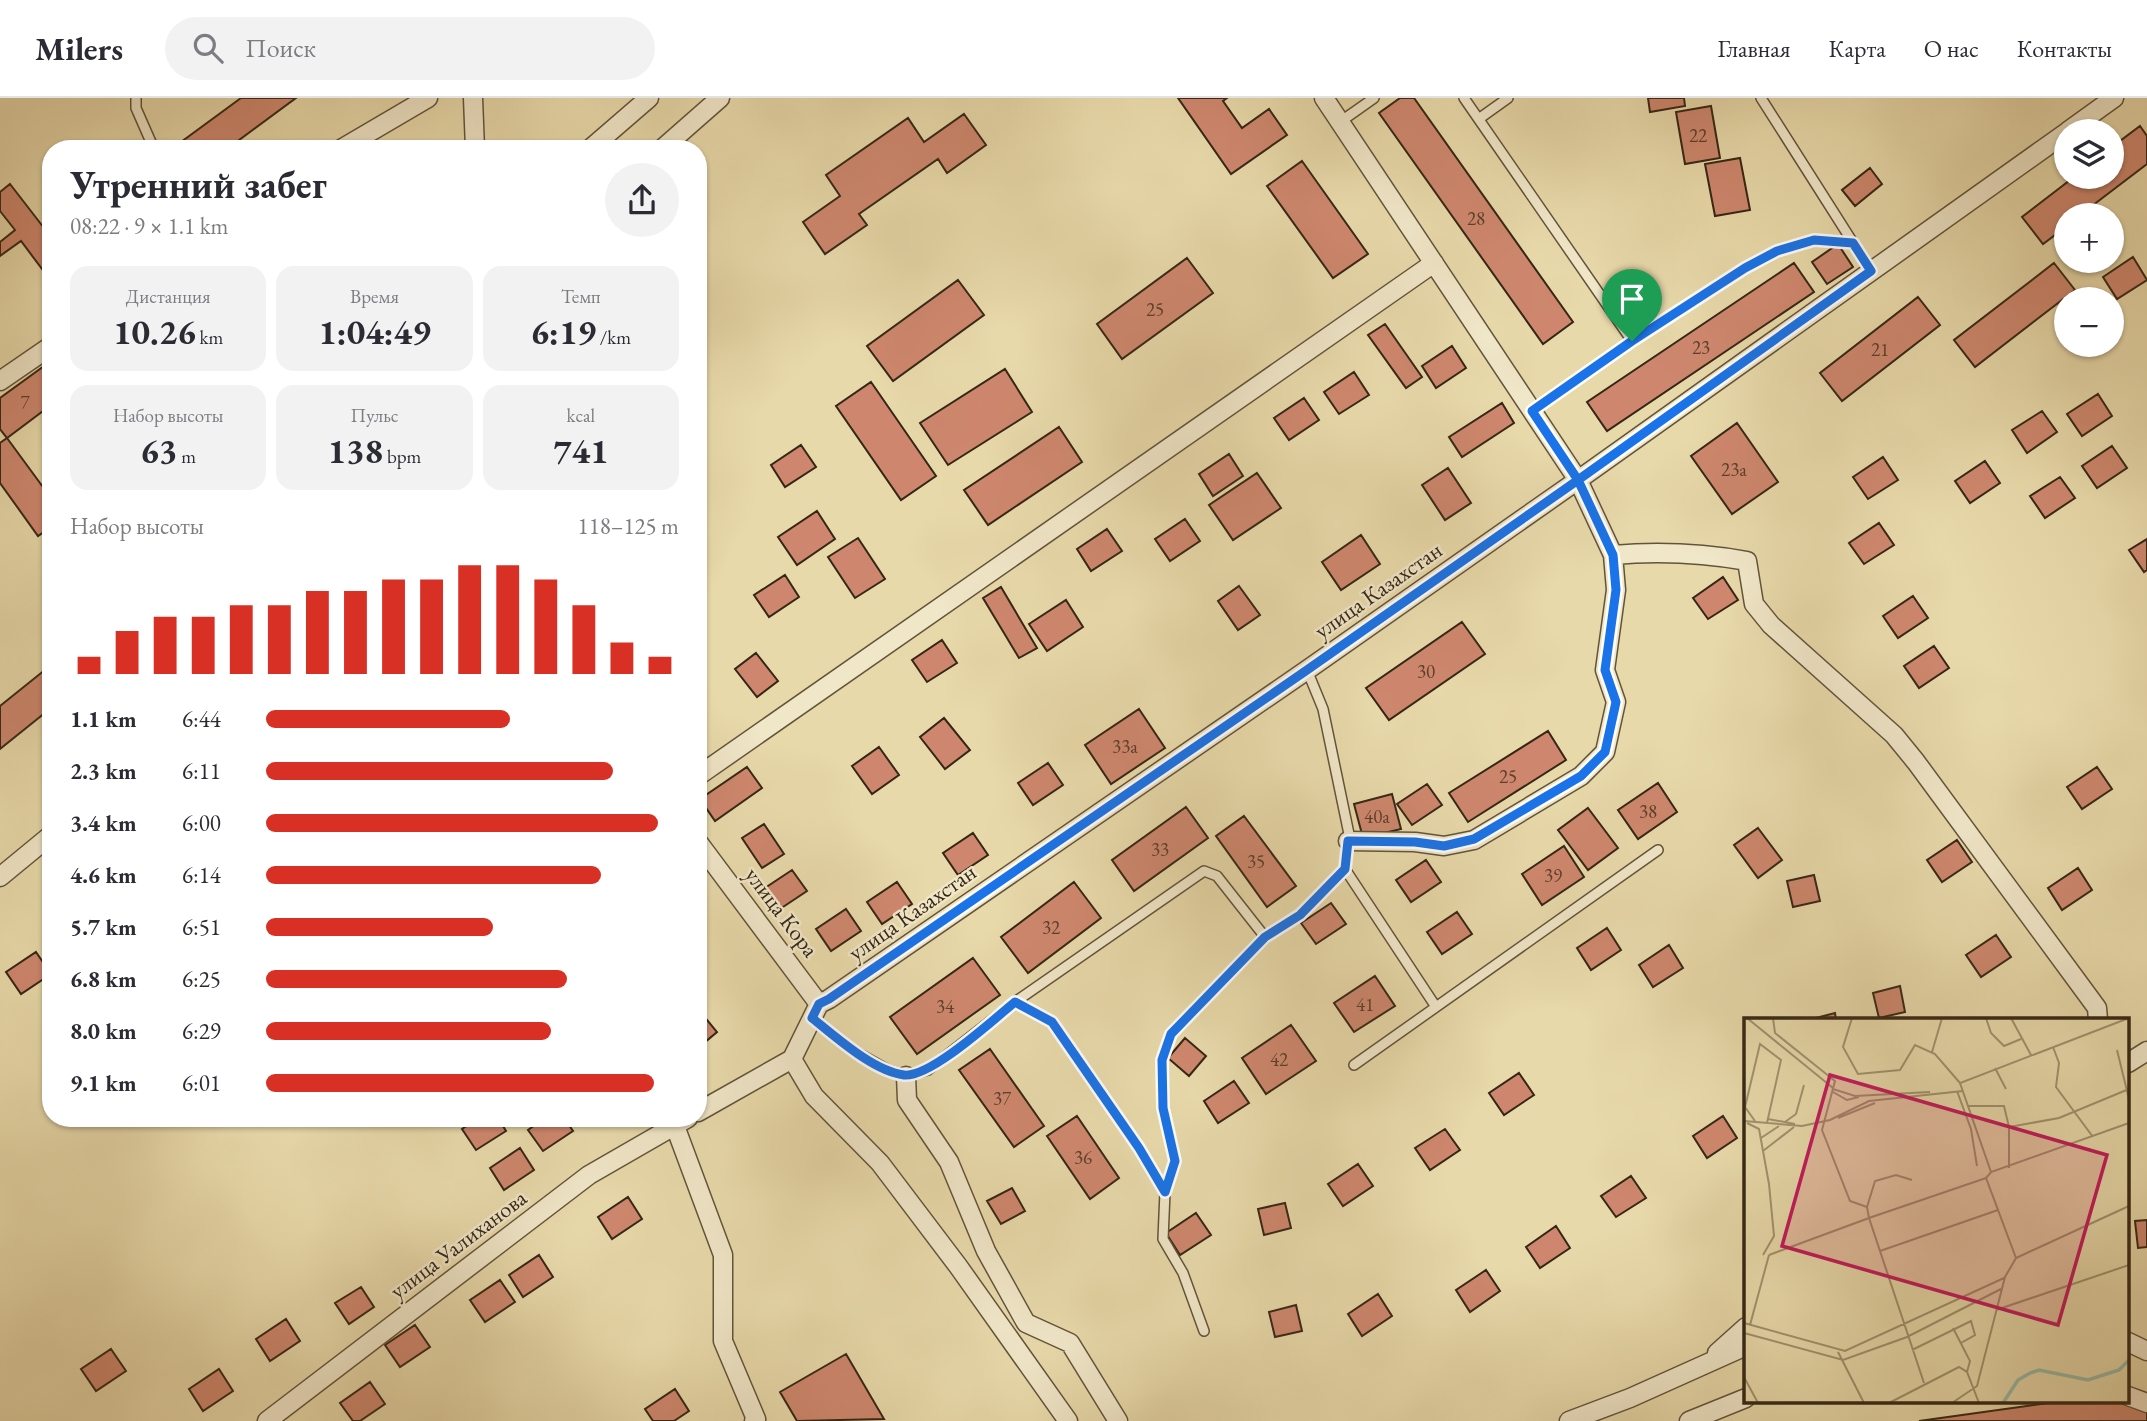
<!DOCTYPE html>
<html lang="ru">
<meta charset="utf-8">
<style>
:root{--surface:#fff;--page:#f2f2f3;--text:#2b2b33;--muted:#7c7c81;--line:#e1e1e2;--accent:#d93025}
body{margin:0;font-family:"EB Garamond",serif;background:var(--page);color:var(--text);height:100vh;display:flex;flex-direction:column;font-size:26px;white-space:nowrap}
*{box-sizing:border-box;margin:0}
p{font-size:23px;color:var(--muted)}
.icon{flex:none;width:38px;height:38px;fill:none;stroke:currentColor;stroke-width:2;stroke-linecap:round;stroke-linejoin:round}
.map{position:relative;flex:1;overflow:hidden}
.sheet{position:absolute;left:42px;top:42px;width:665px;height:987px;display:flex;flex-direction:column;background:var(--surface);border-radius:28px;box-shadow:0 2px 5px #0004}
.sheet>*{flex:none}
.tools{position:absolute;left:2054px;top:21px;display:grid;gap:14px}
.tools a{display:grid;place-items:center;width:70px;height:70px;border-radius:50%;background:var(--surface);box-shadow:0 2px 5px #0004;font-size:35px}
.pin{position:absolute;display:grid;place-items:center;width:60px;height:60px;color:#fff;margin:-72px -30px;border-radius:50% 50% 50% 0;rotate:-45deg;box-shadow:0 0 7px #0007}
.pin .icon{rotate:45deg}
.round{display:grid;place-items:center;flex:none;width:74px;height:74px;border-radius:37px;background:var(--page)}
.overview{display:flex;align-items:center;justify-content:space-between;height:119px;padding:0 28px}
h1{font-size:38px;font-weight:700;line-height:52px}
.stats{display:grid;grid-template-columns:repeat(3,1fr);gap:10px;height:119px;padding:7px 28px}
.stats div{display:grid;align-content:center;border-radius:18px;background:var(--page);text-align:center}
.stats b{font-size:35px;font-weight:700}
.stats small{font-size:19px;font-weight:400}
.stats p{font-size:19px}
.chart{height:196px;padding:14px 28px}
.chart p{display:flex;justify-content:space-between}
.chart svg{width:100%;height:126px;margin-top:7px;stroke:var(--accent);stroke-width:6}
ul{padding:0 28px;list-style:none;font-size:23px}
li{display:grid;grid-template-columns:112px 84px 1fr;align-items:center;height:52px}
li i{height:18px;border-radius:9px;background:var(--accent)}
header{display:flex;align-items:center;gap:42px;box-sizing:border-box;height:98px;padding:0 35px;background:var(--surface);border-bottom:2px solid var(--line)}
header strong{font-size:33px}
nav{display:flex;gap:38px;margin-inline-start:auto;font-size:24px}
.search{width:490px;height:63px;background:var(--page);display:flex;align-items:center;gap:18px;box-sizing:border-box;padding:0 24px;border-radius:38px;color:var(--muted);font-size:26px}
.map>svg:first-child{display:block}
.building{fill:#ce876e;stroke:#352715;stroke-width:2}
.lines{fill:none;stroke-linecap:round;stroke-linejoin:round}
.service-casing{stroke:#62543a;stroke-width:12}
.minor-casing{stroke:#62543a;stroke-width:21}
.service{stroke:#f0e6c8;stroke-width:9}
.minor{stroke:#f0e6c8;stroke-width:18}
.route-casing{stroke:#fff;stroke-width:14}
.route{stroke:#1a73e8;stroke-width:9}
.labels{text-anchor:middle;stroke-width:5;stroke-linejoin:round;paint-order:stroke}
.number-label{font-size:19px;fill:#5b3f2b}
.street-label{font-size:23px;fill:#352715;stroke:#f0e6c8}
.inset-river{fill:none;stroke:#98bba5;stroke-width:3.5}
.inset-road{fill:none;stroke:#a0926e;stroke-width:2}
.view{fill:#c2185b;fill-opacity:0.15;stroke:#c2185b;stroke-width:3.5}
.inset-edge{fill:none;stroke:#352715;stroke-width:3.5}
</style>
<header>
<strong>Milers</strong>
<div class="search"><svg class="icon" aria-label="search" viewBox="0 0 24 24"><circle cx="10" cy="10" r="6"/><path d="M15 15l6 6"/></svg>Поиск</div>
<nav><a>Главная</a><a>Карта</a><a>О нас</a><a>Контакты</a></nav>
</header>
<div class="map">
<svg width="2147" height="1323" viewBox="0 0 2147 1323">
<rect width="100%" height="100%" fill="#e8d9aa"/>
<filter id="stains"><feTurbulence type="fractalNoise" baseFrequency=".00286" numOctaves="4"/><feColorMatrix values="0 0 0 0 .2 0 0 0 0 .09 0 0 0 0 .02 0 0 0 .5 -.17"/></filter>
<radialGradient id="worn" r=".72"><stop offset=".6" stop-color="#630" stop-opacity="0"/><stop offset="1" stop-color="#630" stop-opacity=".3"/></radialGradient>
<path class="building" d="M241,0H296L227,51H185L181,44Z
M1178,0H1227L1223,3L1242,30L1269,11L1287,37L1231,76Z
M1400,0H1414L1573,224L1543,246L1379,15Z
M1648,0H1684L1685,8L1650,14Z
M1711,8L1720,60L1685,66L1676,14Z
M964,16L986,47L947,75L938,61L859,116L867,127L825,156L803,124L840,98L826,77L908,20L924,44Z
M2140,28L2147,38V66L2080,117H2067V128L2043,146L2022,119L2074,79H2112V49Z
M1740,60L1750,112L1715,118L1705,66Z
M1302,63L1368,156L1333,180L1267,88Z
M1870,70L1882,86L1855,108L1842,92Z
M10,86L51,139V177L48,179L21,143L0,158V144L15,132L0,113V94Z
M1838,146L1853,169L1827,186L1812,164Z
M2133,159L2147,182L2117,201L2103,179Z
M1187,160L1213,195L1122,261L1097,226Z
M1794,165L1814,194L1607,333L1587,304Z
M2054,165L2075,192L1975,269L1954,242Z
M958,182L984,217L893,283L867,248Z
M1918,199L1940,227L1842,303L1820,275Z
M1385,226L1422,279L1406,290L1368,237Z
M1452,248L1466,270L1436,290L1422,268Z
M51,263V307L7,340L0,331V300Z
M1005,271L1032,314L948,367L920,325Z
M1354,274L1369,297L1339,316L1324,294Z
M871,284L936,378L901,402L836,308Z
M2098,296L2112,318L2082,338L2067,316Z
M1304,300L1319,322L1289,342L1274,320Z
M1502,305L1514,325L1462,359L1449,339Z
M2042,313L2057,334L2027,355L2012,332Z
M1737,325L1778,384L1732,416L1691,358Z
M1059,329L1082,364L988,427L964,392Z
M7,340L51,400V429L38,438L0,385V345Z
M801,347L816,369L785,389L771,367Z
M2112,348L2127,370L2097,390L2082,368Z
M1229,356L1243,378L1213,398L1199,376Z
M1883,359L1898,382L1868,401L1853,379Z
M1985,363L2000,385L1970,405L1955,383Z
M1448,370L1471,405L1445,422L1422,387Z
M1257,375L1281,410L1233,442L1209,407Z
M2060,379L2075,400L2045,420L2030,398Z
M817,413L835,441L797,467L778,439Z
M1185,421L1200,443L1170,463L1155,441Z
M1879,425L1894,447L1864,466L1849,445Z
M1107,431L1122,453L1091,473L1077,451Z
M1361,437L1380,466L1341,492L1322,464Z
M858,440L885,481L855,500L828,459Z
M2147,441V472L2144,474L2129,452Z
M785,477L799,499L769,519L754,497Z
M1723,479L1738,502L1708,521L1693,500Z
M1239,488L1260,517L1238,532L1218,503Z
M1001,489L1037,550L1019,560L983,500Z
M1913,498L1928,520L1898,540L1883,518Z
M1066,502L1083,529L1047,553L1029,526Z
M1462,524L1485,556L1389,622L1366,590Z
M942,542L957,565L927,584L912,562Z
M1934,548L1949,570L1919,590L1904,568Z
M756,555L778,583L757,599L735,571Z
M51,567V610L0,651V608Z
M1139,611L1165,650L1111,686L1085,647Z
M944,620L970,652L945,671L920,639Z
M1548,633L1566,662L1468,724L1449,695Z
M879,649L899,677L872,696L852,668Z
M1048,665L1063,687L1033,707L1018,685Z
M747,669L762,690L715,723L700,701Z
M2097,669L2112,691L2082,711L2067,689Z
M1658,685L1677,714L1638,741L1618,712Z
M1427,686L1442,707L1412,727L1397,706Z
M1392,696L1401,731L1363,740L1354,706Z
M1186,709L1208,740L1134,793L1112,762Z
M1588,710L1618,750L1588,772L1558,732Z
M1244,718L1296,788L1267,809L1216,738Z
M764,726L784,756L762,770L742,740Z
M1758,730L1782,762L1758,780L1734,747Z
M973,735L988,757L958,777L943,755Z
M1957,742L1972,764L1942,784L1927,762Z
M1564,748L1584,779L1542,807L1522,776Z
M1426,762L1441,784L1411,804L1396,782Z
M2078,770L2092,792L2062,812L2048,790Z
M792,772L807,793L777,813L762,792Z
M1814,777L1820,803L1793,809L1787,783Z
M897,784L912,806L882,826L867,804Z
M1074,784L1101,820L1028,875L1001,839Z
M1331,805L1346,826L1316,846L1301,825Z
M846,811L861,833L831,853L816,831Z
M1457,814L1472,836L1442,856L1427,834Z
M1607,830L1621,852L1591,872L1577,850Z
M1996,837L2011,859L1981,879L1966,857Z
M1669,847L1683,870L1653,889L1639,867Z
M36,854L51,876L21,896L6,874Z
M973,860L1000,897L917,956L890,919Z
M1375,878L1395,908L1354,934L1334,905Z
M1900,888L1905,914L1879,920L1873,895Z
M698,911L717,934L698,950Z
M1835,915L1836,922H1808Z
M1291,927L1316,963L1266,996L1242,960Z
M1185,940L1206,958L1189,978L1168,960Z
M990,951L1044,1028L1014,1049L959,972Z
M1519,975L1534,997L1504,1017L1489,995Z
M1234,983L1249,1005L1218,1025L1204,1003Z
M1077,1018L1119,1080L1090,1101L1047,1038Z
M1723,1018L1737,1040L1707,1060L1693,1038Z
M478,1020H498L506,1033L476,1052L462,1031Z
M545,1020H564L573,1033L543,1053L528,1032Z
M1445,1031L1460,1052L1430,1072L1415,1050Z
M520,1050L534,1072L504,1092L490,1070Z
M1358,1066L1373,1088L1343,1108L1328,1086Z
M1631,1078L1646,1100L1616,1119L1601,1098Z
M1012,1090L1025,1113L1001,1126L987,1103Z
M628,1099L642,1121L612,1141L598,1119Z
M1285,1105L1291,1130L1264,1137L1258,1111Z
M1196,1115L1211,1137L1180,1157L1166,1135Z
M2147,1122V1149L2138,1150L2135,1123Z
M1556,1128L1570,1150L1540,1170L1526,1149Z
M539,1157L553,1179L523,1199L509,1177Z
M1486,1172L1500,1193L1470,1214L1456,1192Z
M500,1182L515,1204L485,1224L470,1202Z
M361,1189L374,1209L349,1226L335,1205Z
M1378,1196L1392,1218L1362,1238L1348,1216Z
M1296,1207L1302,1233L1275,1239L1269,1214Z
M286,1221L300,1243L270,1263L256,1241Z
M415,1227L430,1249L400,1269L385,1247Z
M111,1251L126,1273L96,1293L81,1271Z
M846,1256L884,1321L797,1323L780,1294Z
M219,1271L233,1293L203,1313L189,1291Z
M370,1284L385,1306L360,1323H353L340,1305Z
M675,1291L689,1313L674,1323H653L645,1311Z
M2056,1304H2128L2147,1309V1323H1919Z"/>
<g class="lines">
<g class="service-casing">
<path id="service" d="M136,0V10L154,51
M1464,0L1632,243
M1761,0L1871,173
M1480,20L1508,0
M1340,24L1374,0
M1532,313L1632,243L1745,170L1777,153L1814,142L1853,145
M1345,771L1436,909
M1015,904L1052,924L1139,1050L1165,1094
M812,920L849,950L888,972L906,978L928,972L1015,904L1204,773L1217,778L1265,839
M1354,967L1658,752
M1204,1233L1183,1175L1163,1141L1165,1094L1175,1063L1163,1010L1162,962L1171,936L1265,839L1300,817L1345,771L1349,736L1323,611L1307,572"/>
</g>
<g class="minor-casing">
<path id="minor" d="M473,0L475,51
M2068,33L2114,0
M2067,34L1578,382L1613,457C1659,453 1702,455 1747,463L1754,506L1771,527L1894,637L1916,664L2097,910L2098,922
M341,51L428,0
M590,51L649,0
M662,51L720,0
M0,283L51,248
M698,678L1434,165
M1348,743L1415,744L1444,748L1474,742L1581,678L1605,654L1616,604L1605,572L1616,492L1613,457
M698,744L819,906L829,901L1307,572L1578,382L1324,0
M0,779L51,737
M792,961L814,998L880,1065L958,1168L1068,1323
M2128,965L2147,953
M906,978L907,1002L949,1064L986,1153L1026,1225L1070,1245L1118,1323
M698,1014L792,961L819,906
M675,1028L723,1157V1243L756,1321L754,1323
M2128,1244L2147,1253
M1717,1255L1746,1229
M2128,1298L2147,1305
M267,1323L589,1077L688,1020
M1569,1323L1630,1300L1746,1248
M1689,1323L1746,1300"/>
</g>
<use href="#service" class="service"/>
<use href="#minor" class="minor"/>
</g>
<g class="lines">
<g class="route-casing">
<path id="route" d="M1632,243L1532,313L1578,382L1307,572L829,901L819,906L812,920C836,939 873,973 904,977C930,980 993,922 1015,904L1052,924L1139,1050L1165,1094L1175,1063L1163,1010L1162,962L1171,936L1265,839L1300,817L1345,771L1348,743L1415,744L1444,748L1474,741L1581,678L1605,654L1616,604L1605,572L1616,492L1613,457L1578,382L1871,173L1853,145L1814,142L1777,153L1745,170L1632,243"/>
</g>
<use href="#route" class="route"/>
</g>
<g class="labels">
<g class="number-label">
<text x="1698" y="44">22</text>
<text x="1476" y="127">28</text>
<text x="1155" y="218">25</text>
<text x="1701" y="256">23</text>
<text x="1880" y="258">21</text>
<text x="25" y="311">7</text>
<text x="1734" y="378">23а</text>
<text x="1426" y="580">30</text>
<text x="1125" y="655">33а</text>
<text x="1508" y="685">25</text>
<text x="1648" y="720">38</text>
<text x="1377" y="725">40а</text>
<text x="1160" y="758">33</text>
<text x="1256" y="770">35</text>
<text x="1553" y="784">39</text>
<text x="1051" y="836">32</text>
<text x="1365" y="913">41</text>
<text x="945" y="915">34</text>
<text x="1279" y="968">42</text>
<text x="1002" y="1007">37</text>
<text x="1083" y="1066">36</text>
</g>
<g class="street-label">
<text transform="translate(1378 492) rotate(-35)" y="8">улица Казахстан</text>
<text transform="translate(782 814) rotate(53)" y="8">улица Кора</text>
<text transform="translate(912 814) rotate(-35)" y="8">улица Казахстан</text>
<text transform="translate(458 1146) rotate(-37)" y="8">улица Уалиханова</text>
</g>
</g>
<g transform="translate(1744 920)">
<rect width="385" height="385" fill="#e8d9aa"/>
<path class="inset-river" d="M259,385L274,362L286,355L295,352L344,362L375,352L385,342"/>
<path class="inset-road" d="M3,0L89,70M108,0L99,29L114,56L156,52L171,27L191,36L216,65M242,0L247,15L260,28L277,21M267,0L287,37M309,29L315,45L312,69L349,119M373,32L385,81M188,34L198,0M251,50L262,71M89,71L111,78L186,74M213,73L227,111L233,148M89,74L103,82L115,79M223,88H260L265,109M94,100L131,85M24,101L51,106M0,103L58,108L86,102L125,83L219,73M11,103L1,89L16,26L37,42L23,105M41,104L52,96L60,67M3,105L15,111L25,166L30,218L19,237M17,120L35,108M19,133L50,109M265,150V109L315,100L385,71M247,154L216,65L385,0M242,160L247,154L385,105M123,189L131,163L152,157L168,162M136,233L254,192M25,237L125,200L123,189L106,183L78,112L91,63L31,15L29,0M252,292L385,247M0,305L101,333L260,260M6,307L25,237M209,310L226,343L223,354M0,315L99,342L163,319L257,271M168,332L227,303L231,317L217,325M94,334L120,385M0,359L14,385M180,365L125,200L242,160L272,240M145,385L215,349L223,354L235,385M208,385L233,368L261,259L272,240L385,188"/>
<path class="view" d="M86,57L363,137L314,307L38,228Z"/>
<rect width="385" height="385" class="inset-edge"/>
</g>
<rect width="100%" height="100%" filter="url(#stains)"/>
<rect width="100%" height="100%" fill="url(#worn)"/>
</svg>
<div class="tools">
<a><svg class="icon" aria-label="layers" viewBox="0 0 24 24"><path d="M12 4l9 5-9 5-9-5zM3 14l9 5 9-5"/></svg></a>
<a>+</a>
<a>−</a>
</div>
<div class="pin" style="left:1632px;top:243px;background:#1e9e55"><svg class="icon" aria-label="arrive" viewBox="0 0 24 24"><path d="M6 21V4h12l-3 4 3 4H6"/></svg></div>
<section class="sheet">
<div class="overview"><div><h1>Утренний забег</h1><p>08:22 · 9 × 1.1 km</p></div><a class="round"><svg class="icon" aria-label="share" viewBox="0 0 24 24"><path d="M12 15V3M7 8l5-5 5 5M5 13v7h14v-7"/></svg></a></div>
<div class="stats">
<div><p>Дистанция</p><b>10.26<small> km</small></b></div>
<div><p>Время</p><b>1:04:49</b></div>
<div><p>Темп</p><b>6:19<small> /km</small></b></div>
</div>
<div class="stats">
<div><p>Набор высоты</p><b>63<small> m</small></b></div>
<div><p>Пульс</p><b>138<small> bpm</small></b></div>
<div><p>kcal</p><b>741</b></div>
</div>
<div class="chart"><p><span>Набор высоты</span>118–125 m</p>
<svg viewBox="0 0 160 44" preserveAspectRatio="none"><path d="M5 44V38M15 44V29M25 44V24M35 44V24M45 44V20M55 44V20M65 44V15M75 44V15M85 44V11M95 44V11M105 44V6M115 44V6M125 44V11M135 44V20M145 44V33M155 44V38"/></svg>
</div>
<ul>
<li><b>1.1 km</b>6:44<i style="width:59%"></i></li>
<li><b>2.3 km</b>6:11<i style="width:84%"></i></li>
<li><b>3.4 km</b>6:00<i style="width:95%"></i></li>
<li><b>4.6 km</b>6:14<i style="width:81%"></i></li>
<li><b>5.7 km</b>6:51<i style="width:55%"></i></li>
<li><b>6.8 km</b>6:25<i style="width:73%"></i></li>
<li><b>8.0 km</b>6:29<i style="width:69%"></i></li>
<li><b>9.1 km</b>6:01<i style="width:94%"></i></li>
</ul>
</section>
</div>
